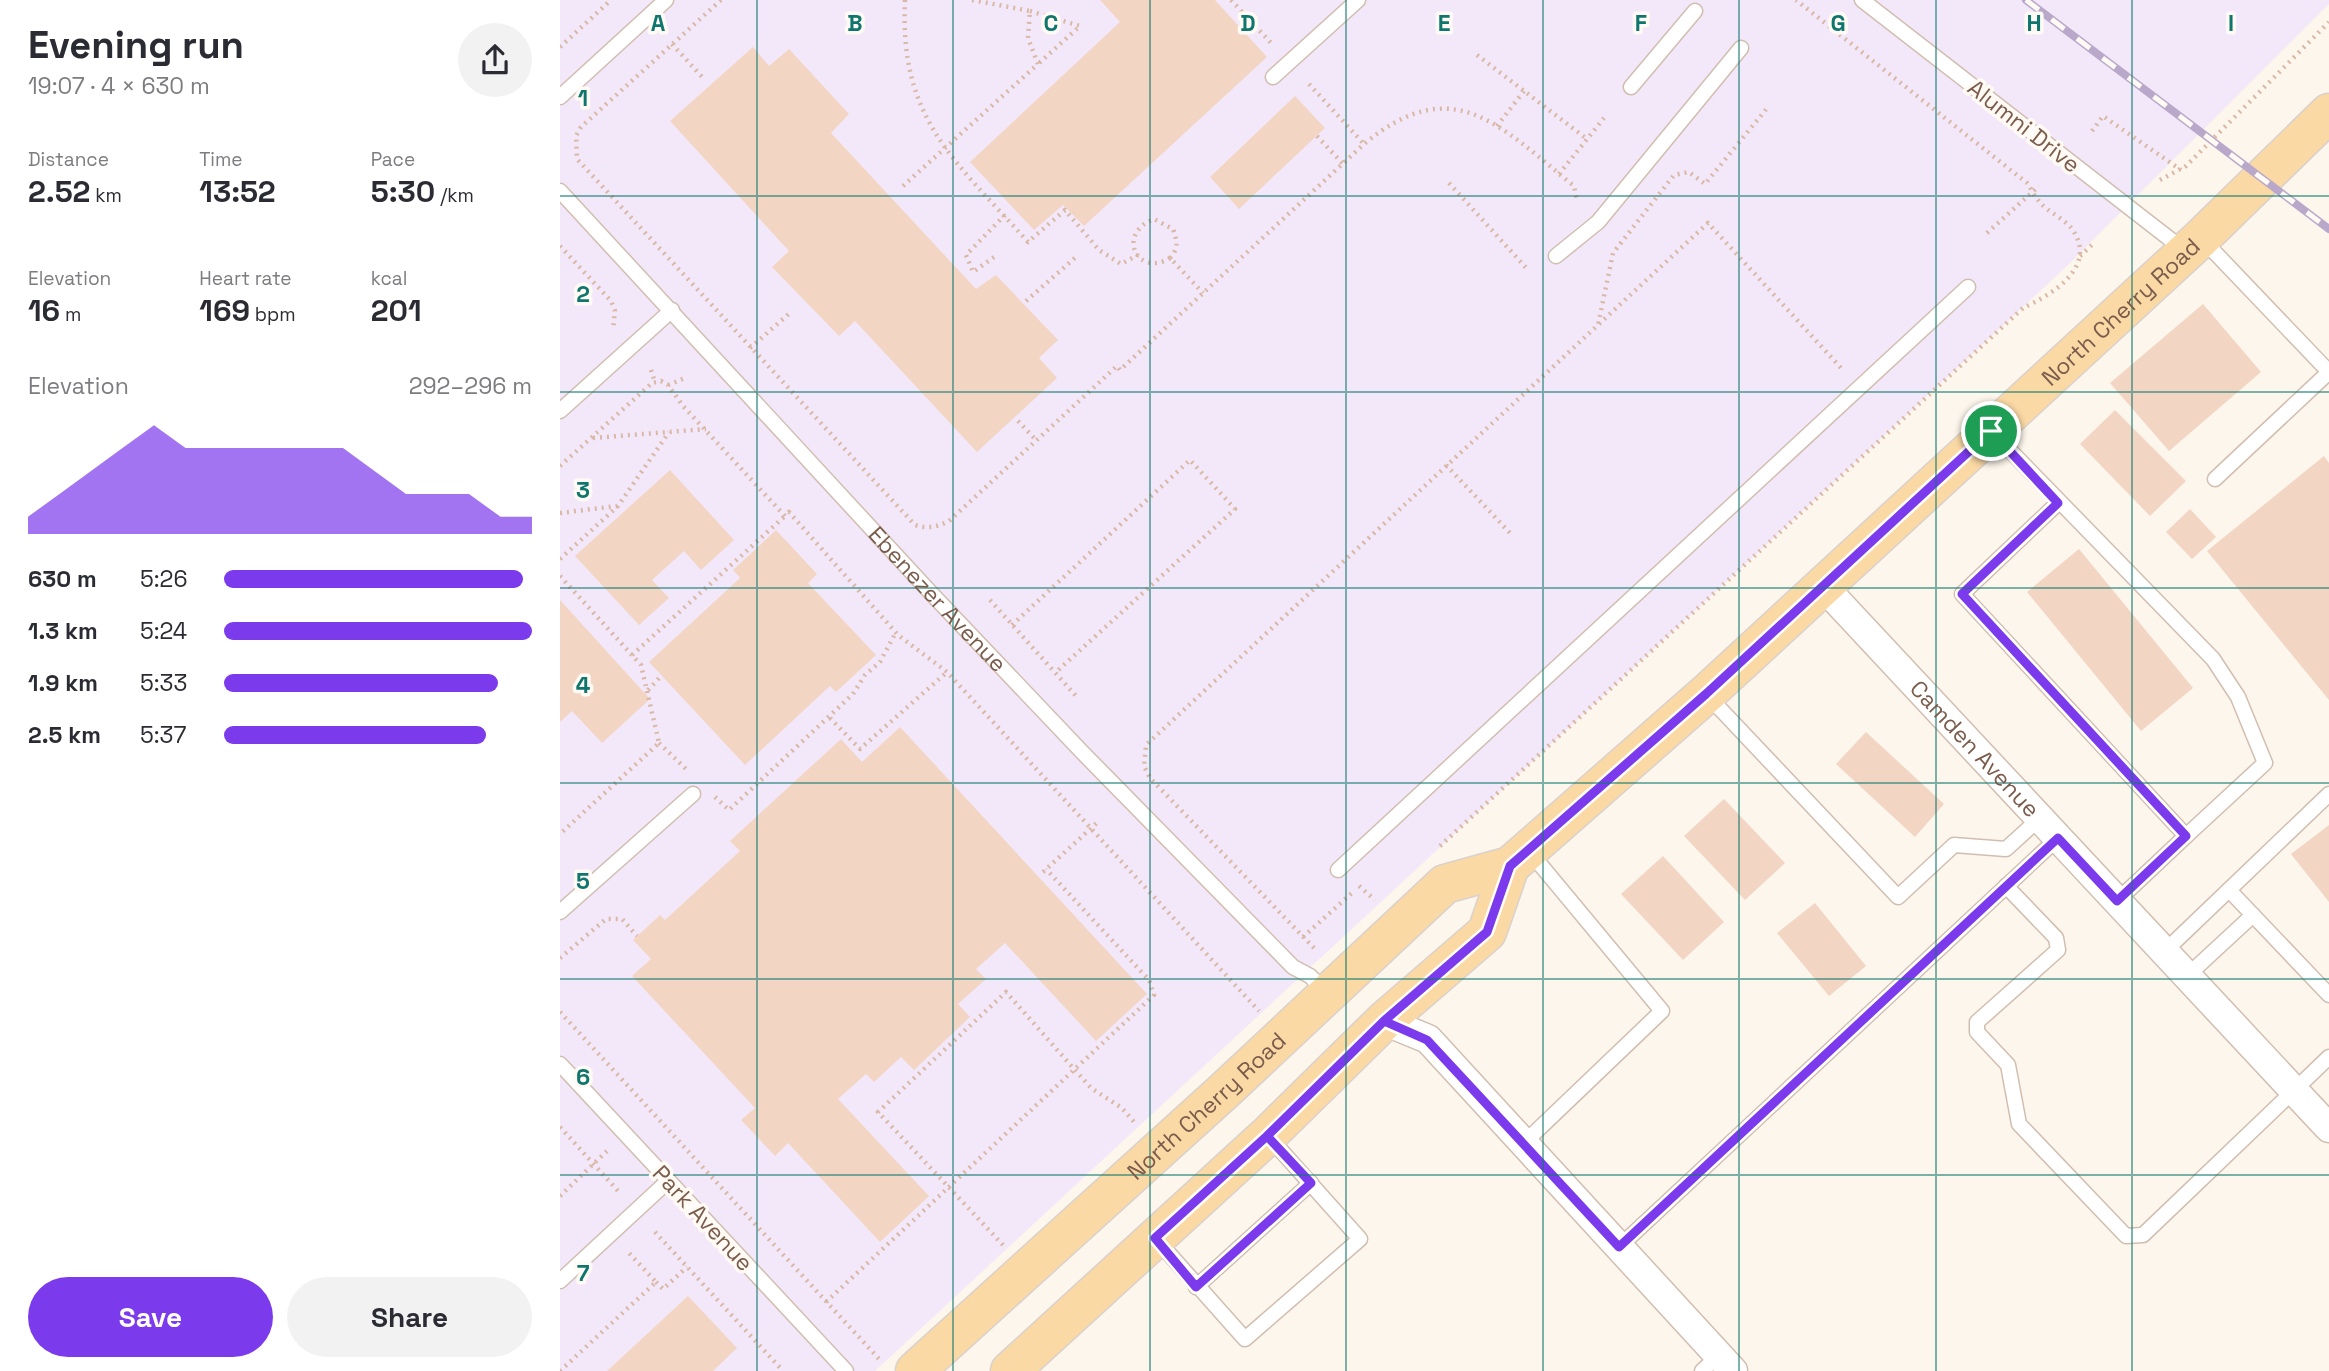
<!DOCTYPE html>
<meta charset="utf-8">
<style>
:root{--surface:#fff;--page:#f2f2f3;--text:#2b2b33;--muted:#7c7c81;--accent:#7c3aed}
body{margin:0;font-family:"Space Grotesk",sans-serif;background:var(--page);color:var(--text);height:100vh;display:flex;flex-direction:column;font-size:26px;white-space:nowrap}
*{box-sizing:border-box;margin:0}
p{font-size:23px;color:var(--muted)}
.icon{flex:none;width:38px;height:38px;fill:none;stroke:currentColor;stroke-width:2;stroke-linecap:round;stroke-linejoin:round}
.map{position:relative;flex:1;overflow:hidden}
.details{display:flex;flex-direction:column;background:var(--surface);width:560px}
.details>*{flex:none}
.pin{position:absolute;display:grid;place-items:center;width:60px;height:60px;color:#fff;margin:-30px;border:4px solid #fff;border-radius:50%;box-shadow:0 2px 7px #0007}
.round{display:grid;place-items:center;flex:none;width:74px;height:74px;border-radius:37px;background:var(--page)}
.headline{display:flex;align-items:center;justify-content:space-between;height:119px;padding:0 28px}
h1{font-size:38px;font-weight:600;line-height:52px}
.stats{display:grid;grid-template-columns:repeat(3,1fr);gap:10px;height:119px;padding:7px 28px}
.stats div{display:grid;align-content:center}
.stats b{font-size:30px;font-weight:600}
.stats small{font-size:19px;font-weight:400}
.stats p{font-size:19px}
.chart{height:196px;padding:14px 28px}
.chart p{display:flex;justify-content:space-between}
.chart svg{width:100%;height:126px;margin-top:7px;fill:var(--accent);opacity:.7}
.cta{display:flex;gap:14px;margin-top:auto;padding:14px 28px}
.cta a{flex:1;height:80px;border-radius:42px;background:var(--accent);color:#fff;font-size:28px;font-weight:600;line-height:80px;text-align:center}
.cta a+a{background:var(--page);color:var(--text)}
ul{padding:0 28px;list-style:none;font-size:23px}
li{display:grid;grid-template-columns:112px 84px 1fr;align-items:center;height:52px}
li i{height:18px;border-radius:9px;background:var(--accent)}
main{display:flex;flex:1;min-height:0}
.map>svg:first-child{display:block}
.education{fill:#f3e8fa}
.building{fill:#f3d5c3}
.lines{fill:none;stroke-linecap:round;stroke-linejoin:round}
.lane-casing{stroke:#d1beb0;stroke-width:17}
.street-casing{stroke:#d1beb0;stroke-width:31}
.primary-casing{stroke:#dad1cd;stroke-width:41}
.path{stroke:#d9b8a5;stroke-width:4.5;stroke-dasharray:2 5;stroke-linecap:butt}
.lane{stroke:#fff;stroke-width:14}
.street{stroke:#fff;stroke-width:28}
.primary{stroke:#fbd9a5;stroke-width:38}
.rail-casing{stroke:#b9a8c9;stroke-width:8}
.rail{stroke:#fffaf3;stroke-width:5;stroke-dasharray:16;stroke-linecap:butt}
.route-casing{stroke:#fff;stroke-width:14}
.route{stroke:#7c3aed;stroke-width:9}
.grid{fill:none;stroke:#0f766e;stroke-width:2;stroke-opacity:0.55}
.labels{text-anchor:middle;stroke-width:7;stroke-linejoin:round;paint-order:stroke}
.street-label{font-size:23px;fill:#7a5c4d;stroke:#fffaf3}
.grid-label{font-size:23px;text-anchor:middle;font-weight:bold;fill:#0f766e;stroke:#fffaf3;stroke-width:7;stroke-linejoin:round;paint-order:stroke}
</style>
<main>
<section class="details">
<div class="headline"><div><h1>Evening run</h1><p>19:07 · 4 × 630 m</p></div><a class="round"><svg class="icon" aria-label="share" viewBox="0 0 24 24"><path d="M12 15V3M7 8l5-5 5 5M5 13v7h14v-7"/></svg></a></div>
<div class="stats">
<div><p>Distance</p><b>2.52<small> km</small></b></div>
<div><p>Time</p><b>13:52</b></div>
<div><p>Pace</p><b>5:30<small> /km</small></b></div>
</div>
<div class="stats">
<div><p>Elevation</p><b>16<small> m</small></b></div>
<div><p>Heart rate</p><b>169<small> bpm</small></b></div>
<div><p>kcal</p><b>201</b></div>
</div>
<div class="chart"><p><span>Elevation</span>292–296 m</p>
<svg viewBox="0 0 160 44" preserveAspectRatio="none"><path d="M0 44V38L10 30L20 22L30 14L40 6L50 14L60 14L70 14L80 14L90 14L100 14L110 22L120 30L130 30L140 30L150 38L160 38V44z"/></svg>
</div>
<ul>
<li><b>630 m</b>5:26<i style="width:97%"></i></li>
<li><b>1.3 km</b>5:24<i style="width:100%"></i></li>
<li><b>1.9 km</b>5:33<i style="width:89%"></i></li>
<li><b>2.5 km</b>5:37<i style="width:85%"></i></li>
</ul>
<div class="cta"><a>Save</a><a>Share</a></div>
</section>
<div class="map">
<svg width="1769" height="1371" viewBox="0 0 1769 1371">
<rect width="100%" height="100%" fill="#fdf6ec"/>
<path class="education" d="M0,0H1769V4L1506,267L315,1371H0Z"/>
<path class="building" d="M540,0H655L707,57L524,226L503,205L474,230L410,162L560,22Z
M193,47L209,66L229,49L289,114L271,133L416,289L436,275L498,340L479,358L497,378L417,452L295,321L279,336L212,267L229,251L110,121Z
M735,96L765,128L679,209L650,177Z
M1643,304L1701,372L1609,451L1550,383Z
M1555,410L1626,481L1590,516L1520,444Z
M1764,456L1769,463V700L1647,551Z
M110,470L174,540L141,570L124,551L92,580L109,598L79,625L15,556Z
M1630,509L1656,537L1632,559L1606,532Z
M216,530L257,574L248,583L316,655L276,692L270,686L185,765L89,662L180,578L173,570Z
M1519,549L1633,688L1581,731L1467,592Z
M0,600L90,699L42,743L12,711L0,722Z
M340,727L587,994L536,1041L445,943L416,969L426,979L398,1004L410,1017L354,1070L341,1057L314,1082L306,1074L278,1099L369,1196L320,1242L228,1143L215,1156L181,1120L195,1108L72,976L91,959L73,940L100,915L105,920L180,851L170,841L281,739L302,762Z
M1306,732L1384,804L1355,837L1276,764Z
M1164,799L1225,863L1185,900L1124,836Z
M1769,825V902L1731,854Z
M1103,856L1164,922L1123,960L1061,894Z
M1255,903L1306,966L1269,996L1217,933Z
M128,1296L177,1348L153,1371H47Z"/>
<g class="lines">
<g class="lane-casing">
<g id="lane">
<path d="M1302,0L1624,250"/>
<path d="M713,77L798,0"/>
<path d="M1071,87L1135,11"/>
<path d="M0,97L106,0"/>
<path id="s1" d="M0,191L370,592L522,752L733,967L750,976L767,993"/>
<path d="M1642,239L1769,372"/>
<path d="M996,256L1038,222L1181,48"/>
<path d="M0,411L112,310"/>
<path d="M1432,432L1653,659L1678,697L1705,763L1626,836L1402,594L1498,503"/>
<path d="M1655,479L1769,372"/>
<path d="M1148,696L1338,897L1394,845L1446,849L1480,818"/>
<path d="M778,870L1408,287"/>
<path d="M1446,886L1496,938L1498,950L1417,1022V1032L1448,1065L1459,1124L1566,1236L1583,1235L1769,1057"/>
<path d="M1669,890L1769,995"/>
<path d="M1557,901L1626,836"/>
<path d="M0,912L133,794"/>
<path d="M1604,952L1769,794"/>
<path d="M1627,976L1693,915"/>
<path d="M0,1064L286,1371"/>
<path d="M964,1143L1102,1011L969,851"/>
<path d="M596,1239L685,1339L800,1239L708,1136"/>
<path d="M1059,1247L1498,838"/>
<path d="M0,1281L108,1181"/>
<path d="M636,1287L751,1183"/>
<path d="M1142,1371L1159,1355"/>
</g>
</g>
<g class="street-casing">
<g id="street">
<path id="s2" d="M1262,585L1769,1128"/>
<path d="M824,1021L868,1039L1173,1371"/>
</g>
</g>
<g class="primary-casing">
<g id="primary">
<path id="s3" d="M355,1371L664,1091L885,884L950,866L1146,694L1641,238L1769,113"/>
<path d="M450,1371L707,1136L824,1021L927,932L950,866"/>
</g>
</g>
<path class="path" d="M161,0L21,127L16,136L17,159L355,525C368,529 377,527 389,521L557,366L560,370L804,144C893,70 940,126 1014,186L1017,200
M345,0C339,120 395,160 468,242L505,210L539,250L561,264L578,255
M671,0L712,44
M470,11L520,26L478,64
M112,44L144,79
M0,47L51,0
M917,55L1027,139
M749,84L804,144
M937,126L964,91
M1532,131L1543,116L1621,170
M757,136L783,164
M999,174L1044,118
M1600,180L1626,166L1769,22
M889,183L969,271
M343,186L478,64L468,38L470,11L412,0
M1427,233L1479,186
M0,246L51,301L55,311L53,329
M1520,256L1534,243
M434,257L413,272L406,255L445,215
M610,258C578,278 555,234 594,219L613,229C617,241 619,248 610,258L643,293
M466,301L516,257
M1039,324L1148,223L1283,370
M190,348L231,312
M91,370L95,382
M108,385L125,378
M458,421L476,440
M33,438L146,429
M886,465L951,534
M0,466L92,383L101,381L108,385L123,406L225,516L229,512L338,635L387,672L699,1011
M0,513L57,506
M0,559L58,506L109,432
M0,576L81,665L99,743L0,834
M430,600L516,696
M452,625L630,460L675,509L495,673
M72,655L225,516
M88,690L102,675
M270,718L300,749L387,672
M99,743L129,772
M155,797L169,810L293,694L305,675L320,662L336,632
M880,846L1463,308C1491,295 1539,267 1512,229C1504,218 1487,212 1479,201C1474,196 1471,188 1467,183L1236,0
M483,872L539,821
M799,886L815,900
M743,937L793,892
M754,948L590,778L584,766L586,745L1038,325L1053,253L1114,175L1129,172L1145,184L1208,107
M0,958L46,919H62L77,936
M0,1012L320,1360
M0,1127L59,1192
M0,1196L47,1151
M95,1232L223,1371
M443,1245L318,1112L446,992L531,1088L562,1108L574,1122
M96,1282L103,1289L127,1267
M266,1302L594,995L589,980L486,869
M0,1371L96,1282L69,1253"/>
<use href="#lane" class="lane"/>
<use href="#street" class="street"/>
<use href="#primary" class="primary"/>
<g class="rail-casing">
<path id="rail" d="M1466,0L1769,229"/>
</g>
<use href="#rail" class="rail"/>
</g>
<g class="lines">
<g class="route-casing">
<path id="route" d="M1431,431L1146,694L950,866L927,932L824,1021L707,1136L595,1238L636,1287L751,1183L707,1136L824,1021L867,1040L1059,1247L1498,838L1557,901L1626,836L1402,594L1498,503L1431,431"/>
</g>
<use href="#route" class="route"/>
</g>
<path class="grid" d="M197,0V1371M393,0V1371M590,0V1371M786,0V1371M983,0V1371M1179,0V1371M1376,0V1371M1572,0V1371M0,196H1769M0,392H1769M0,588H1769M0,783H1769M0,979H1769M0,1175H1769"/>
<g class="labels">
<g class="street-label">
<text transform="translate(1464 126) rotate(38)" y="8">Alumni Drive</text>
<text dy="8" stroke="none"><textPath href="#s3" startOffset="1612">North Cherry Road</textPath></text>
<text dy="8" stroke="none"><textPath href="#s1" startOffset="556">Ebenezer Avenue</textPath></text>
<text dy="8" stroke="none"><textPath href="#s2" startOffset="224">Camden Avenue</textPath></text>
<text dy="8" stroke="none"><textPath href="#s3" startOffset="394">North Cherry Road</textPath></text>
<text transform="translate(143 1218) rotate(47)" y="8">Park Avenue</text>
</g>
</g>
<g class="grid-label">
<text x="98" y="31">A</text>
<text x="295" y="31">B</text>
<text x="491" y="31">C</text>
<text x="688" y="31">D</text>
<text x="884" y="31">E</text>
<text x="1081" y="31">F</text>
<text x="1278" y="31">G</text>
<text x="1474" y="31">H</text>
<text x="1671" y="31">I</text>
<text x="23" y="106">1</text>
<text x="23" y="302">2</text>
<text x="23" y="498">3</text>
<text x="23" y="693">4</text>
<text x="23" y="889">5</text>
<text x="23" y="1085">6</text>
<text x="23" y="1281">7</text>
</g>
</svg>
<div class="pin" style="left:1431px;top:431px;background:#1e9e55"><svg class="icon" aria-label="arrive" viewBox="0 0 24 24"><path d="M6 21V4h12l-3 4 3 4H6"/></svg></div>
</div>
</main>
